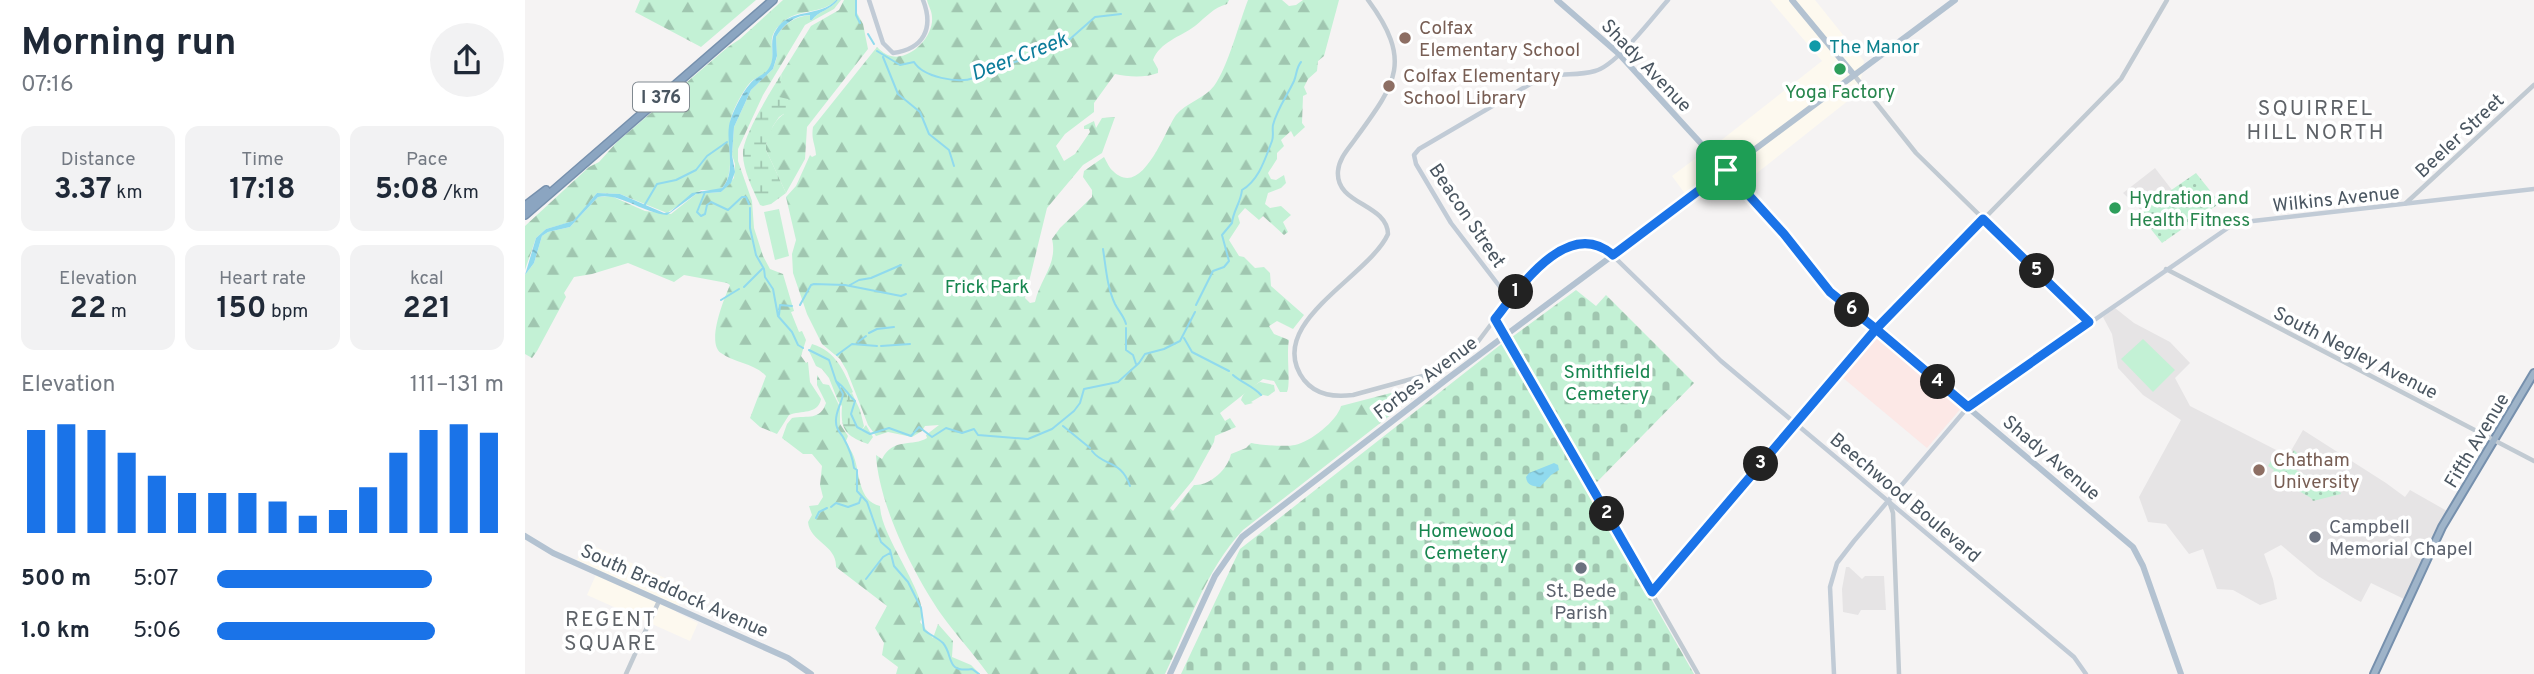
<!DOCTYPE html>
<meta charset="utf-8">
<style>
:root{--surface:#fff;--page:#f2f2f3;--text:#1f2937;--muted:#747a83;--accent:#1a73e8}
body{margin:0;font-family:Overpass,sans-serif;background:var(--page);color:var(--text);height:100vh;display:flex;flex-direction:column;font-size:26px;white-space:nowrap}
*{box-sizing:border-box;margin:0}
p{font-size:23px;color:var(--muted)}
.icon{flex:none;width:38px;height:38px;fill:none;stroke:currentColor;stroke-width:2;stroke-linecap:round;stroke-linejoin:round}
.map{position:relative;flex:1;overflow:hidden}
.panel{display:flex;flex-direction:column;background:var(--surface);width:525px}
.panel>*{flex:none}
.pin{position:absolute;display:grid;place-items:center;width:60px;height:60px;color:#fff;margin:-30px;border-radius:14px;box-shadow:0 4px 10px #0006}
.km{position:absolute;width:35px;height:35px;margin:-18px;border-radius:50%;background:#222;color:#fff;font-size:19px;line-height:35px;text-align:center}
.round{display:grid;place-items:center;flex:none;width:74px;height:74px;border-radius:37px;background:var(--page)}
.overview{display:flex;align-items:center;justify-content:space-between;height:119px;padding:0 21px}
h1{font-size:38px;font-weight:700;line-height:52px}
.figures{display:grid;grid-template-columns:repeat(3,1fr);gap:10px;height:119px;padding:7px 21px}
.figures div{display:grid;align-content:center;border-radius:14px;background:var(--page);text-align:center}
.figures b{font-size:30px;font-weight:700}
.figures small{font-size:19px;font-weight:400}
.figures p{font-size:19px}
.chart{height:196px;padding:14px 21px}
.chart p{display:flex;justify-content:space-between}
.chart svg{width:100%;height:126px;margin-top:7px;stroke:var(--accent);stroke-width:6}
ul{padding:0 21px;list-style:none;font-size:23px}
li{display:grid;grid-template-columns:112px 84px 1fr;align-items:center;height:52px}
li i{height:18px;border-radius:9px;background:var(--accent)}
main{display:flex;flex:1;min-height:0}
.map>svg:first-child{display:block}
.commercial{fill:#fdf9ef}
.education{fill:#e6e4e5}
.medical{fill:#fce8e6}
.grass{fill:url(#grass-dots)}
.forest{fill:url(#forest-firs)}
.wetland{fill:url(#wetland-marsh)}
.cemetery{fill:url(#cemetery-stones)}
.garden{fill:#c3f1d5}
.water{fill:url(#water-ripples)}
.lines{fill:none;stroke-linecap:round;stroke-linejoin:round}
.stream{stroke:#90daee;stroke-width:2}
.trunk-casing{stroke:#7690ad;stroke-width:10}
.motorway-casing{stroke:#7690ad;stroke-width:10}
.tertiary{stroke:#c1cad2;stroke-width:4.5}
.secondary{stroke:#c1cbd6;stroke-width:4.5}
.primary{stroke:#b3c2d1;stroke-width:6}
.trunk{stroke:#9fb4c9;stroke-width:6}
.motorway{stroke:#8ba5c1;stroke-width:7}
.route-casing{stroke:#fff;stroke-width:14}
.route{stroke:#1a73e8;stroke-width:9}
.education-dot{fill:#8d6e63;stroke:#fff;stroke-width:2.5}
.culture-dot{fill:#0f9aa8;stroke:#fff;stroke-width:2.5}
.leisure-dot{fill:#2e9e5b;stroke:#fff;stroke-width:2.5}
.worship-dot{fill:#6b7280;stroke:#fff;stroke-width:2.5}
.labels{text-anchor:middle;stroke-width:7;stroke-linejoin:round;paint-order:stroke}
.shield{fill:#fff;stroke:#808990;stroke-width:2}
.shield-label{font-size:18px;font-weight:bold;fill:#4a5661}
.education-label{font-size:19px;fill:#785e54;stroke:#fff;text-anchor:start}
.culture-label{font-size:19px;fill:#0d838f;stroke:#fff;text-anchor:start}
.street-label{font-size:19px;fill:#4a5661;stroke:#fff}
.leisure-label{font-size:19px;fill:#27864d;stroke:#fff}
.park-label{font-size:19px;fill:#17864f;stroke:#fff}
.worship-label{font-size:19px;fill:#5b616d;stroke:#fff;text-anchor:start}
.water-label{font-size:21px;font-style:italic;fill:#0c7c9b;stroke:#fff}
.neighbourhood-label{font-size:21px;letter-spacing:2px;fill:#5f6368;stroke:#fff}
</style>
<main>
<section class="panel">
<div class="overview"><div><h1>Morning run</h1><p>07:16</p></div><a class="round"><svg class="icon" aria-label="share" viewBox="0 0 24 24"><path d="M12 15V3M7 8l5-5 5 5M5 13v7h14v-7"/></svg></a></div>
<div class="figures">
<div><p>Distance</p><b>3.37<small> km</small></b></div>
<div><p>Time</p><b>17:18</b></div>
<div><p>Pace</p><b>5:08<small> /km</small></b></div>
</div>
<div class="figures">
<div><p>Elevation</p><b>22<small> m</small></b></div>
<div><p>Heart rate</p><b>150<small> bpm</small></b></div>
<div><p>kcal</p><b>221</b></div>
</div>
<div class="chart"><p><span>Elevation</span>111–131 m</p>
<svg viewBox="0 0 160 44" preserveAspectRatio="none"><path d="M5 44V8M15 44V6M25 44V8M35 44V16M45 44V24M55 44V30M65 44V30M75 44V30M85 44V33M95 44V38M105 44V36M115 44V28M125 44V16M135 44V8M145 44V6M155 44V9"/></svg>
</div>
<ul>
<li><b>500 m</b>5:07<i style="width:75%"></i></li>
<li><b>1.0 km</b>5:06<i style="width:76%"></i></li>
</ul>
</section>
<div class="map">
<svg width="2009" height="674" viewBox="0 0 2009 674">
<defs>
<pattern id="grass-dots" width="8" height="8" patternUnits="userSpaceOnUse" patternTransform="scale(1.75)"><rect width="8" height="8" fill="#c3f1d5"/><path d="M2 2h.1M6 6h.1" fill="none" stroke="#a0c6b0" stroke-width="1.8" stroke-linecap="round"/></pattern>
<pattern id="forest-firs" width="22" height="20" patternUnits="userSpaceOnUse" patternTransform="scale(1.75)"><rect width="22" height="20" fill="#c3f1d5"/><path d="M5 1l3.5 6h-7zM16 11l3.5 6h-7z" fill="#a0c6b0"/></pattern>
<pattern id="wetland-marsh" width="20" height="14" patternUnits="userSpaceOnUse" patternTransform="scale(1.75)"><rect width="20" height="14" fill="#c3f1d5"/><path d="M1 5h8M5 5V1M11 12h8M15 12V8" fill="none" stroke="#a0c6b0"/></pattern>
<pattern id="cemetery-stones" width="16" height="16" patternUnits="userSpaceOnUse" patternTransform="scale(1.75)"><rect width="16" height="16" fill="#c3f1d5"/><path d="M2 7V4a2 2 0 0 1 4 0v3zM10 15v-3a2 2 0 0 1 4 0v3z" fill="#a0c6b0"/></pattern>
<pattern id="water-ripples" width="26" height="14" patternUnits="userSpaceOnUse" patternTransform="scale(1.75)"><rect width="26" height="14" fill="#90daee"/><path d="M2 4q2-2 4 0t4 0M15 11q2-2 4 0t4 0" fill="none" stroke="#78b4c4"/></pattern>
</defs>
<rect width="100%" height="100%" fill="#f5f3f3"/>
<path class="commercial" d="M1245,0H1290L1339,61L1334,92L1218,184L1185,149L1297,61Z
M1179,152L1194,170L1161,195L1147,176Z
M60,542L162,588L151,612L173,623L165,641L62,595L73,570L52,560Z"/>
<path class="education" d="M1630,168L1647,190L1617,211L1598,193Z
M1590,308L1609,323L1645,342L1665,363L1650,378L1665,406L1763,456L1778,430L1861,483L1880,497L1885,490L1922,511L1879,599L1846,583L1836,602L1830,599L1793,576L1756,545L1739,554L1748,579L1752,599L1735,605L1708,590L1692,589L1678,549L1664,554L1641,524L1623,522L1614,497L1656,420L1618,395L1593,368L1587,334L1578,317Z
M1321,567H1324L1337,579L1340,576H1359L1361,610H1336L1333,615L1318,612L1317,589Z"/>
<path class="medical" d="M1352,336L1438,406L1402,448L1317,377Z"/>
<path class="grass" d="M1671,173L1695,203L1637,243L1613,213Z
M1769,450L1776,457L1769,469L1806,489L1811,481L1816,494L1788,501L1786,498L1746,475L1749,470L1743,466L1751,453L1764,460Z"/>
<path class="forest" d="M115,0H231L176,47L110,12Z
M258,0H311C298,14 276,9 262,19C235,38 254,49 245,67C241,75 234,76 228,80C220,86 212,103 208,112C197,137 215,172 195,190H176L142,213L95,194L72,193L49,221L21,229L11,238L0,270V226L64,167L74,162L92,142L203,47L215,39Z
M313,0H316L309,9L280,25L238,95L213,149V161L227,201L229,228L238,256L245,269L258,274L269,311L266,312L274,332L277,331L281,340L276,356L281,363L283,362L285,382L296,399C293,415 276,410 264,415L252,434L235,427L225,418L241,376C229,363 210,363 196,353C181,343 199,299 205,285L202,283L159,275L149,282L103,263L67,274L49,277L39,293L41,297L12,351L7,358L0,354V275L9,263L17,236L23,232L45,227L73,197L86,196L120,211L146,214L171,194L196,192L209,178L210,164L207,155L209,127L226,90L248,69L252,57L251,37C259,24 270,16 286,15L287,20C293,11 306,10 313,0Z
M319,0H331L332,13L338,24L343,49L282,127L280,159L261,193L241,150C240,139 249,120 259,114L253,98L257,73L286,26L314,10Z
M402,0H704L702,4C688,8 681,17 670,26C655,37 635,42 628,60L633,69V73C620,78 603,77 590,74L569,103V112L540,134L531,146L539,161L550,154L565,132L564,129H559V126L569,121L571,128L577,118L590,117L577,153L558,165L522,208L500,298L505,303L510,302C515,279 533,264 527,239L535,228L567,197V190L558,177L559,171L579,157C582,162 584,168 588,171C617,200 640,130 651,115C661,103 680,98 689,86C703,67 714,23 723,0H757L764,6L771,5L778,0H814L799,56L793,61L792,71L783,79L779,87L782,94L778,96L777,123L780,127L769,137L766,131L756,140L759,146L752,153V159L743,173L746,179L751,180L759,175L761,183L756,188L743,193L740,204L745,208L756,206L766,215L758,222L763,232L759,235L738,216L734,220L720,208L713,216L715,223L704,240L714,256L719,257L730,268L739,267L745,273L746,286L779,315L768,329L752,321L744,326L749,334L764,340C761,355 766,383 762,392H755L749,381L738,379L695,413L700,421L705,418L711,427L690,436L689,442L668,480L645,508L648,511L669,485C685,486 703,469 706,454L721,448L726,443C735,445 761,447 770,445C785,442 812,421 816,406L908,382L718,530C681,569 663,626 640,674H463C448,653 431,635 416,614C388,573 354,505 351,455L357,459C368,437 388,447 402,438L401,435L414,425L400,426L397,431L387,437L363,432L351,436L343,425L322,371L315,359L297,344L282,314L268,273L267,254L271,240L261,197L271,186L285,155L287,157L291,155C290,143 286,140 288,127L352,47C356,51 361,55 366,56C386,61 409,36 407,17C407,11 403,5 402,0Z
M287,344C311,351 319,371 328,392L322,396V413L336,431L341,425L348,437L343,444C322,436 315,431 317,406L313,401L304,378L297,369L291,366L284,351Z
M292,375L298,384L304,385L315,407V424L323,436L321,441C323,446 327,451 329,457C335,473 333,501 355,506C356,540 408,599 395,622L408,638L413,624L428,641L427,657L446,665L455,674H371L373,667L357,655L359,643L350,628L362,606L311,567C312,545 285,542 283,522L287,515L284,506L293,505L298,497L295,485L297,466L287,454H278L257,438L262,424L267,418C283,415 295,421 301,403L292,385Z"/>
<path class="wetland" d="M257,73L254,97L263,99L269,107L254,117L248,126L241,144V150L261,193L246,204L238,206L235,205C228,190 217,168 218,152C219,134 247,89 257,73Z
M327,393L335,410L339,426L336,431H325L319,426C319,417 322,407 322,396Z"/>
<path class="cemetery" d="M1051,290L1071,306L1081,295L1169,383L1070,484L987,337Z
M979,342L1169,674H656L715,549Z"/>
<path class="garden" d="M254,209L264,256L250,260L239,212Z
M1618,339L1650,370L1628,392L1596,359Z
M735,382L749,385L750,391L743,396L738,395L726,402L728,403L720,405L716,400C719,390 727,387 735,382Z"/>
<path class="water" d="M311,0H313C306,10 293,11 287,20H285V15C270,15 259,24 251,37L252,56L248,69L226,90L209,127L207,155L210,172L206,183L196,192L171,194L142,215C118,213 94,192 73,197L45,227L23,232L17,236L9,263L0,275L11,238L21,229L48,221L72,193L95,194L139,213L145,212L167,193L197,188C212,172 201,146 204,126C206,114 220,86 230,79C236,75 242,73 245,66C251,54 243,42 251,30C265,7 295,18 311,0Z
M1029,463L1033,465L1034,470L1026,475L1015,487C1008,486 1002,486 1001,477L1004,473Z"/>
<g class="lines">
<path class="stream" d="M331,0V15L335,23
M343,34L349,44
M352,51L375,65L389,62C398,77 433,84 449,78C456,75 461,71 468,68C482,64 498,62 508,52H519L521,47L545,39L570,17L596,14
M358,57L373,94L395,112L404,134L424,150L429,166
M180,192L172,212L176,216L180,214L182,205L186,202L203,210L217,197H221L224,204
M119,206L132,184L151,180L171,170L182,156L202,142
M225,208V228L231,255L239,269L240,277L248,289L253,316L267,332L273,345L278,348
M578,249C581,268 582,287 590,304C594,312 599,316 601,324
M325,285L334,280L346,278L376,265
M219,287L237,269
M196,300L214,289
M275,305L286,285L289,284L320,285L376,296L381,294
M671,305L688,271L699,267L704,261L697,235L707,223C708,211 716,202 717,190C734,180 740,159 747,141C749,136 747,130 748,125C752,109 762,96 769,81C772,74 771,68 776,62
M254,315L255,305L267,306
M601,328V350L608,355L611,364
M344,333L352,329L369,327
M659,338L667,352L704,371
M333,342L341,336
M356,346L385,344
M284,350L304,360L311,381L318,394C317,403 310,412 311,422C311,429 314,431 318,437C323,446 328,459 329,468L332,470V491L342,502L356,542L365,550L369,566L383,582L396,608L399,630C405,635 413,638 418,643C429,656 420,673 447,669L454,674
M312,355L327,344L352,346
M708,375C717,383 728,386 736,395
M311,381C321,388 322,394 330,401L326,414L332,427L345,434L364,428L386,436L394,427L407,437L421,428L437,433L449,429L453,435L503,439L527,429L549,411L555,403L559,389L593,382L614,363L620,354L639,349L655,341L670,312
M538,426L565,448
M567,451C579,467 596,459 605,486
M306,507L311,503L323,507L334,503L336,497
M291,518L294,512L302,508
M341,579L358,557L365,553"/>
<g class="trunk-casing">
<path id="trunk" d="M1849,674L1917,527L2009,373"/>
</g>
<g class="motorway-casing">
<path id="motorway" d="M0,206L21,190
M0,215L248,0"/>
</g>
<path class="tertiary" d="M843,0C888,61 871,83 831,138C824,148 814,158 813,171C810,205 862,203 863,234C844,277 737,324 779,380C792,396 810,397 828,395L916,371L946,351L970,319
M1329,75L1391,153L1564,322
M1881,203L2009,85
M1641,269L2009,461
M980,336L1173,674
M1364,501L1368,513L1374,674
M1127,592L1351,329L1596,79L1642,0
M101,674L134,601"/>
<path class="secondary" d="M344,0L358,43L368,53C399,49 409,28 398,0
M985,300L926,223L891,164L889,155L894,149L1012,80C1034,71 1049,77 1070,71C1091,66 1127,18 1143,0
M980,335L970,319C995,286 1032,229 1080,248L1196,361L1549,657L1561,674
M1309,674L1305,587L1312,563L1329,541L1443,407L1710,223L2009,189"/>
<path class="primary" d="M1032,0L1094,54L1259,234L1305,291L1608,547L1618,566L1656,674
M1267,0L1329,75
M0,536L28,553L263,658L286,674
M645,674L690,576L717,537L922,379L1430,0"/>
<use href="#trunk" class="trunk"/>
<use href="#motorway" class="motorway"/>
</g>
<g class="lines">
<g class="route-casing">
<path id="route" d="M1201,170L1088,255C1043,216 995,287 970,319L1127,592L1351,329L1443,407L1564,322L1458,219L1351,329L1305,292L1259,234L1201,170"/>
</g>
<use href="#route" class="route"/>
</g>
<g class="education-dot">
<circle cx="880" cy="38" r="7"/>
<circle cx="864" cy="86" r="7"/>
<circle cx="1734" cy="470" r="7"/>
</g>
<circle class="culture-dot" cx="1290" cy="46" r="7"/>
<g class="leisure-dot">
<circle cx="1315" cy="69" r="7"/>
<circle cx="1590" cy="208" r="7"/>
</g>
<g class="worship-dot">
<circle cx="1790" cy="537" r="7"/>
<circle cx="1056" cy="568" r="7"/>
</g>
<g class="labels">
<rect class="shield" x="108" y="82.5" width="56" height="29" rx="5"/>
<g class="shield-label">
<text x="136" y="103">I 376</text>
</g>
<g class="education-label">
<text x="894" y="34">Colfax<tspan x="894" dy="22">Elementary School</tspan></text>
<text x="878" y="82">Colfax Elementary<tspan x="878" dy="22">School Library</tspan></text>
<text x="1748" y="466">Chatham<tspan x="1748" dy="22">University</tspan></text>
</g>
<g class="culture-label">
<text x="1304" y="53">The Manor</text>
</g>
<g class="street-label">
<text transform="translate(1122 65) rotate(46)" y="7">Shady Avenue</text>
<text transform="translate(1934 135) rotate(-43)" y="7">Beeler Street</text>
<text transform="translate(1811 198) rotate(-6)" y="7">Wilkins Avenue</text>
<text transform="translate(943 215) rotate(56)" y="7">Beacon Street</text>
<text transform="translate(1831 352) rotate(27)" y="7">South Negley Avenue</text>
<text transform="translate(900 377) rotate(-37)" y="7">Forbes Avenue</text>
<text transform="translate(1951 440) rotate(-59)" y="7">Fifth Avenue</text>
<text transform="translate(1527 457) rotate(40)" y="7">Shady Avenue</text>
<text transform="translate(1381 497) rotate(40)" y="7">Beechwood Boulevard</text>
<text transform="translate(150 590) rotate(24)" y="7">South Braddock Avenue</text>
</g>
<g class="leisure-label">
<text x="1315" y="98">Yoga Factory</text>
<text x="1604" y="204" text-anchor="start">Hydration and<tspan x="1604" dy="22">Health Fitness</tspan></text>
</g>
<g class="park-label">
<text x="462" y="293">Frick Park</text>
<text x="1082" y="378">Smithfield<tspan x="1082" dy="22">Cemetery</tspan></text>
<text x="941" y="537">Homewood<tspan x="941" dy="22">Cemetery</tspan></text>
</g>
<g class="worship-label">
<text x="1804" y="533">Campbell<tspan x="1804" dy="22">Memorial Chapel</tspan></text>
<text x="1056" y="597" text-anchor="middle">St. Bede<tspan x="1056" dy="22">Parish</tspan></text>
</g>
<g class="water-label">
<text transform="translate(494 56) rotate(-21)" y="7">Deer Creek</text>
</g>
<g class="neighbourhood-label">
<text x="1791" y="115">SQUIRREL<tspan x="1791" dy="24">HILL NORTH</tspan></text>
<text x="86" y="626">REGENT<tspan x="86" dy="24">SQUARE</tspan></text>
</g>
</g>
</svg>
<div class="pin" style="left:1201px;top:170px;background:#1e9e55"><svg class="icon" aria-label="arrive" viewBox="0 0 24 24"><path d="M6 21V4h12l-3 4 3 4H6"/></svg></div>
<b class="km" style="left:991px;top:292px">1</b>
<b class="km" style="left:1082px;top:514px">2</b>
<b class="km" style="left:1236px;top:464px">3</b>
<b class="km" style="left:1413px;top:382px">4</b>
<b class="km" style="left:1512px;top:271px">5</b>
<b class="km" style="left:1327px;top:310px">6</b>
</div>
</main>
